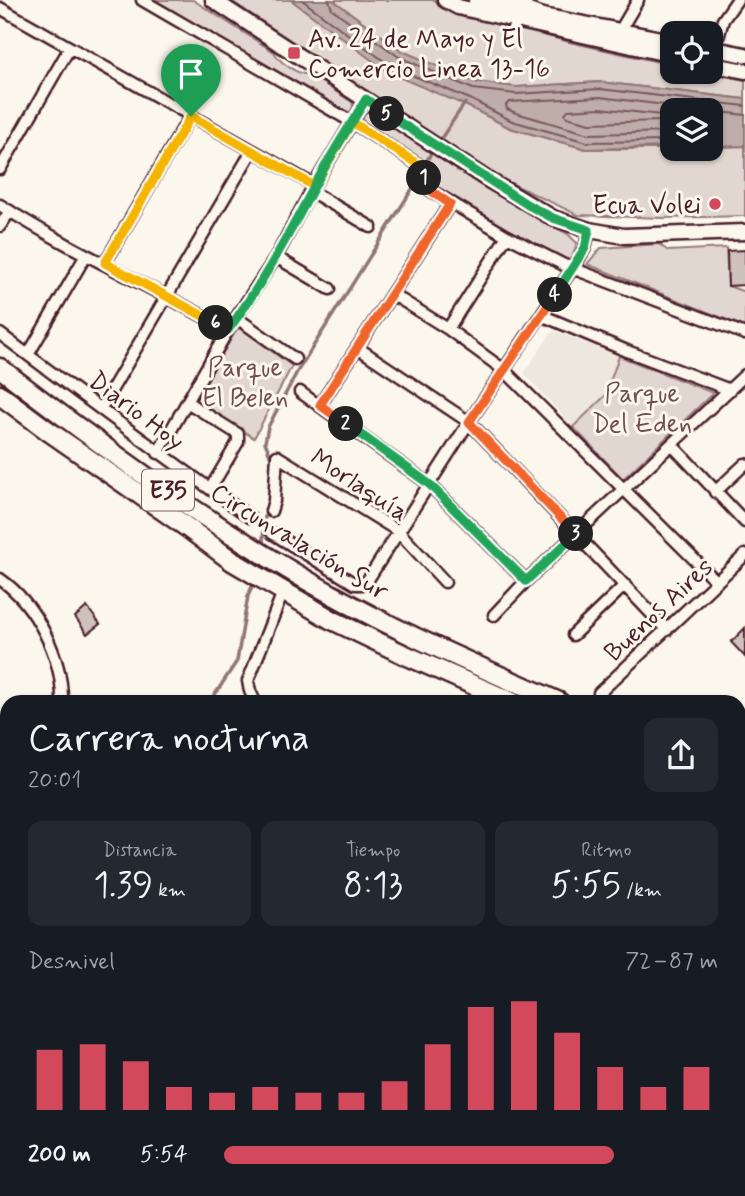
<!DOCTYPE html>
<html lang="es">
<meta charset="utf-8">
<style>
:root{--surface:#171b24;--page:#242831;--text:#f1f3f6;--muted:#9ea1a6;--accent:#d1495b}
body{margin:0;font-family:Mynerve,sans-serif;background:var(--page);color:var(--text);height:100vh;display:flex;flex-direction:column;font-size:26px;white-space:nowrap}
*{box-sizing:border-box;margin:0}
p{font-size:23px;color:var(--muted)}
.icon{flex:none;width:38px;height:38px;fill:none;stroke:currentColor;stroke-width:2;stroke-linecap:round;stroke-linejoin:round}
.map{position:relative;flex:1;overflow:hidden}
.side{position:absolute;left:0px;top:695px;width:746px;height:502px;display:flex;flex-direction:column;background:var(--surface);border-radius:21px 21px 0 0;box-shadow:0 2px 5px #0004}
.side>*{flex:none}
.fabs{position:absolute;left:660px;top:21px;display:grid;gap:14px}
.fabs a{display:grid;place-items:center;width:63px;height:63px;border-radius:14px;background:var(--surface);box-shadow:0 2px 5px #0004;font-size:35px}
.pin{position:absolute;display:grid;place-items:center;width:60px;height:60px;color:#fff;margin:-72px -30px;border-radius:50% 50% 50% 0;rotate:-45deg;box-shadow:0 0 7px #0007}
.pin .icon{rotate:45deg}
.km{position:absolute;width:35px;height:35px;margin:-18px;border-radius:50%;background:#222;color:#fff;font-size:19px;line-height:35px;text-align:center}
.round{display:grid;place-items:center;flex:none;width:74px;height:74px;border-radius:14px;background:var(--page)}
.headline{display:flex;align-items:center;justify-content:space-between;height:119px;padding:0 28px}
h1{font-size:38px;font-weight:600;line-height:52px}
.metrics{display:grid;grid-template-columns:repeat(3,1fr);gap:10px;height:119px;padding:7px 28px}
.metrics div{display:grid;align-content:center;border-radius:14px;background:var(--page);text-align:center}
.metrics b{font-size:35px;font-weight:600}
.metrics small{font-size:19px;font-weight:400}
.metrics p{font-size:19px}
.chart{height:196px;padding:14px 28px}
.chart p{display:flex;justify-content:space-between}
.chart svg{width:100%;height:126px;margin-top:7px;stroke:var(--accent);stroke-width:6}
ul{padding:0 28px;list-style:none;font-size:23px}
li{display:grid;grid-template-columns:112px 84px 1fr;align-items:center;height:52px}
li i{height:18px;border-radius:9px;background:var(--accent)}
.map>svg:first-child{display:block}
.built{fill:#eee7de}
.green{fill:#e2d7d0;stroke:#967b7e;stroke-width:2}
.water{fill:#bfadaa;stroke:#907477;stroke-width:2}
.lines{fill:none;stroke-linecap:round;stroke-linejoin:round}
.shore{stroke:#79585e;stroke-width:2}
.stream{stroke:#907477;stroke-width:3.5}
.building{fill:#cfc2bc;stroke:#4a1f2b;stroke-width:2}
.street-casing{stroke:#4a1f2b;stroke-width:15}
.secondary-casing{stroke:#4a1f2b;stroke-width:19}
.highway-casing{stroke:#4a1f2b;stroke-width:23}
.street{stroke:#fbf7ec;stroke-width:10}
.secondary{stroke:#fbf7ec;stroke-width:14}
.highway{stroke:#fbf7ec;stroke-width:18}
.split-1-casing{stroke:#fff;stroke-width:14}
.split-2-casing{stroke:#fff;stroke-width:14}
.split-3-casing{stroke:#fff;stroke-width:14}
.split-4-casing{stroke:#fff;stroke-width:14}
.split-5-casing{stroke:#fff;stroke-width:14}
.split-6-casing{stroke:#fff;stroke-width:14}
.split-7-casing{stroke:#fff;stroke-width:14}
.split-1{stroke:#f5b400;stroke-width:9}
.split-2{stroke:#f0652b;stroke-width:9}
.split-3{stroke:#22a559;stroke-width:9}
.split-4{stroke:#f0652b;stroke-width:9}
.split-5{stroke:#22a559;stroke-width:9}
.split-6{stroke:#22a559;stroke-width:9}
.split-7{stroke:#f5b400;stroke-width:9}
.poi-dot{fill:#d1495b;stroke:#fbf7ec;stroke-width:2.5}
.labels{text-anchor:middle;stroke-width:6;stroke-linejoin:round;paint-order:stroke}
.shield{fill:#fbf7ec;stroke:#7f6065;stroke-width:2}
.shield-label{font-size:24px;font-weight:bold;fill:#4a1f2b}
.poi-label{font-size:26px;fill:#4a1f2b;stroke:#fbf7ec;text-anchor:start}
.park-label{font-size:26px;fill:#704d54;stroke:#fbf7ec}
.street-label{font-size:26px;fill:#4a1f2b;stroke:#fbf7ec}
</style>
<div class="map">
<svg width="745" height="1196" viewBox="0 0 745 1196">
<rect width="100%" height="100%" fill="#fbf7ec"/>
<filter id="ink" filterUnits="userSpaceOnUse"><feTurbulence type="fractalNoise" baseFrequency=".0143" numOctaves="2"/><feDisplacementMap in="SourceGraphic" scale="14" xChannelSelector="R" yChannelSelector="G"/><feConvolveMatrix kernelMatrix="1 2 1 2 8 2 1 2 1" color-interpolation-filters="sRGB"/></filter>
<g filter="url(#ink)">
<path class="built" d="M555,331L619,356L605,396L573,427L524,373L551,333Z"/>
<path class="green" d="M153,0H193L274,52C281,64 297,74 310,75L352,102L354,109L350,115Z
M230,0H291L467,106L510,128L586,149H710L711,147L745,146V216L662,218L578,215L498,177L468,159Z
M333,0H438L456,11L569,42L672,65V72H704L745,80V99L600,82L516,87L475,82L402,51Z
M369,111L379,113C439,159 500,200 568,234L577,243L572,258L568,260L560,258L420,179L427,165L363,121V114Z
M659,244L668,251L726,248L728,286L745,292V327L587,264L601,248Z
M237,329H242L292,366L254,438L195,400Z
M619,356L713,393L623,479L573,427L605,396Z
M163,1190H445L439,1196H167Z"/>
<path class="water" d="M291,0H333L402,51L475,82L516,87L600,82L745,99V146L711,147L710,110H672V147L586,149L510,128L467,106L389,73Z"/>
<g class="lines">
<path class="shore" d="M302,0L392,67L470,99L512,121L587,142L672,141
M329,0L332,9L399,57L473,89L516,94L600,89L745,106
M600,108L661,115L664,119L661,121L590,123L567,117L565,114L568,110Z
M672,132L589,134L516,113L507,109L506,105L509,102L600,97L745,115"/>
<path class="stream" d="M438,143L465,103
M423,167L433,150
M271,479V457L265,442L268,427L297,372L411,191L420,174
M262,547C265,532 262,523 267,508
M210,702L237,661L248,596L254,582
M0,865L7,866"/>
</g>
<path class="building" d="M745,250V285L728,286L727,251Z
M87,607L100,624L87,634L75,617Z
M745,628V657L731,642Z"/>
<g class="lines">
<g class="street-casing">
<path id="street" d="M142,0L352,122L419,165L430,190L507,236L564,265L745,334
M0,8L314,185
M512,31L528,0
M617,36L638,0
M715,49L723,20L737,0
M0,169L69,49
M312,192L371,227
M0,205C73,252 153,287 228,330
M0,226L10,211
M276,257L330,289
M105,263L190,116
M392,294L448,329L504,370L717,582
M541,315L627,351L730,390
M237,318L295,359
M448,329L507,236
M0,334C83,396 165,458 250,517
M358,348L469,422L667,630
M28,355L86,255
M300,392L429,484L526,581
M187,402L238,434V442L210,489
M320,405L450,204
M101,408L252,151
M672,445L745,522
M158,453L228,330L276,257L314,185L366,99
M715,492L745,464
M271,511L274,501L277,456L398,531L445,582
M272,533L355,584H362L367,581L469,422L578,260L585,248L589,230
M0,579C36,604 63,658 62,702
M494,615L526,581L745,375
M573,635L625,585
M599,693L745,555
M255,702L250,691L248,681L283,592
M0,1002L7,1008
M738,1004L743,1017"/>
</g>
<g class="secondary-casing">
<path id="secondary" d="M213,0L485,178L553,218L589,230L624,236L745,232
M445,0L458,7L672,55
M476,0L522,9L543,16L672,41
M710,48L745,55
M710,64L745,71"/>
</g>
<g class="highway-casing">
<path id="highway" d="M0,368C106,450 216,530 333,595C406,636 483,668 559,702
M0,395L47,430L188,528L232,561L332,620L403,654L512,702
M738,781L745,784
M738,800L745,803"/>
</g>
<use href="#street" class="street"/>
<use href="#secondary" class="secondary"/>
<use href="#highway" class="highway"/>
</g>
</g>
<g class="lines" filter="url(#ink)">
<g class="split-1-casing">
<path id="split-1" d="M191,116L314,186L352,122L419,165L424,178"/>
</g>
<g class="split-2-casing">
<path id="split-2" d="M346,424L320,405L450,204L430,190L424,178"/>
</g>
<g class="split-3-casing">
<path id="split-3" d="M346,424L429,484L526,581L576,534"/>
</g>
<g class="split-4-casing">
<path id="split-4" d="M555,295L469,422L576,534"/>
</g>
<g class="split-5-casing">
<path id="split-5" d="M387,114L528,205L553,218L589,230L585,248L555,295"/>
</g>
<g class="split-6-casing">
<path id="split-6" d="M216,323L228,330C261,286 288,236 314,187C329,157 349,128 366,99L387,114"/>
</g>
<g class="split-7-casing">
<path id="split-7" d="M191,116L105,263L216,323"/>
</g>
<use href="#split-1" class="split-1"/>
<use href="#split-2" class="split-2"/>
<use href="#split-3" class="split-3"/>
<use href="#split-4" class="split-4"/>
<use href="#split-5" class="split-5"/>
<use href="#split-6" class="split-6"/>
<use href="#split-7" class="split-7"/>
</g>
<g class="poi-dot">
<rect x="287" y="46" width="14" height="14" rx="3.5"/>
<circle cx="715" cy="204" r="7"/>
</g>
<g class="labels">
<rect class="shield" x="142" y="469.5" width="52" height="41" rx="5"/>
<g class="shield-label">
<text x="168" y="498">E35</text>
</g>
<g class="poi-label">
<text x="308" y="47">Av. 24 de Mayo y El<tspan x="308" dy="30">Comercio Linea 13-16</tspan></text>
<text x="701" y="213" text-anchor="end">Ecua Volei</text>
</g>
<g class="park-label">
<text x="245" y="376">Parque<tspan x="245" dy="30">El Belen</tspan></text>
<text x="642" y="402">Parque<tspan x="642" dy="30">Del Eden</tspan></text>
</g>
<g class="street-label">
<text transform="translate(137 410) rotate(37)" y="9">Diario Hoy</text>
<text transform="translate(360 484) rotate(33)" y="9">Morlaquía</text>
<text transform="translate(300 541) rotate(31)" y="9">Circunvalación Sur</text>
<text transform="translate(658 609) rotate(-43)" y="9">Buenos Aires</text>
</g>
</g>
</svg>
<div class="fabs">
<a><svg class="icon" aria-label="locate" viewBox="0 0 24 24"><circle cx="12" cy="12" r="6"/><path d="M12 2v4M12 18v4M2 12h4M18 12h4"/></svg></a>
<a><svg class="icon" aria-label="layers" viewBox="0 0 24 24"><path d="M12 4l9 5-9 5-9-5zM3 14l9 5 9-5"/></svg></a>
</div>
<div class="pin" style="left:191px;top:116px;background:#1e9e55"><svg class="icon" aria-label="arrive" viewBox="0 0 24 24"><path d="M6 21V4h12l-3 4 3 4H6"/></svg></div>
<b class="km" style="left:424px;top:178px">1</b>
<b class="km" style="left:346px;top:424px">2</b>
<b class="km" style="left:576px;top:534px">3</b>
<b class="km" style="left:555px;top:295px">4</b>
<b class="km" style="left:387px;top:114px">5</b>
<b class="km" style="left:216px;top:323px">6</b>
<section class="side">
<div class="headline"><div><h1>Carrera nocturna</h1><p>20:01</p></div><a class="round"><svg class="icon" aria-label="share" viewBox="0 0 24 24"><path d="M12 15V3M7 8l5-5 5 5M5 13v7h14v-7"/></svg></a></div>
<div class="metrics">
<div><p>Distancia</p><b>1.39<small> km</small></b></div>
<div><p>Tiempo</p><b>8:13</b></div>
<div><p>Ritmo</p><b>5:55<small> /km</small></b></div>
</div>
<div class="chart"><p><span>Desnivel</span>72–87 m</p>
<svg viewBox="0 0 160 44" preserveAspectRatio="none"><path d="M5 44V23M15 44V21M25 44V27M35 44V36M45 44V38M55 44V36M65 44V38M75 44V38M85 44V34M95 44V21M105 44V8M115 44V6M125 44V17M135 44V29M145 44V36M155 44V29"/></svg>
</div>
<ul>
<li><b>200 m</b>5:54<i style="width:79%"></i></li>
</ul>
</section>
</div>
